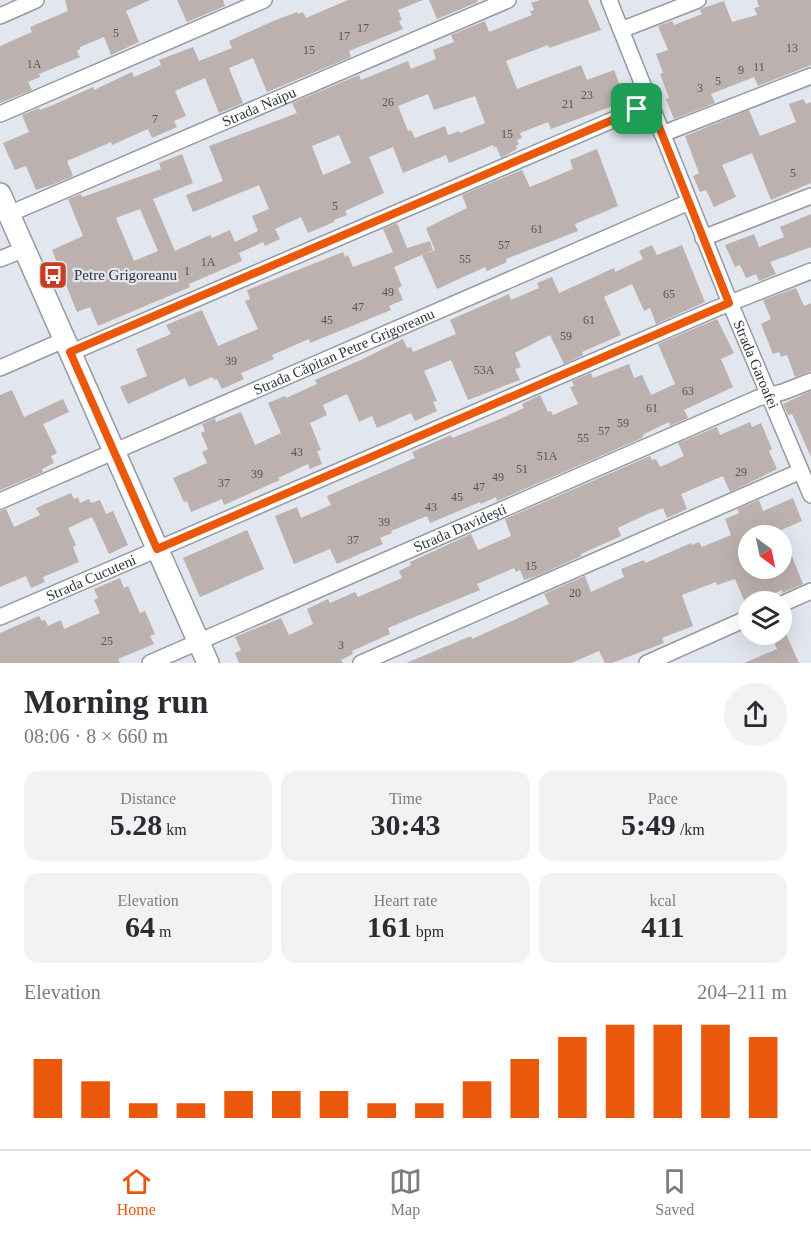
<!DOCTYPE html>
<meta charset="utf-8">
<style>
:root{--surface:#fff;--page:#f2f2f3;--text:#2b2b33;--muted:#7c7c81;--line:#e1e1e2;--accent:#ea580c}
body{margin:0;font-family:Georgia,serif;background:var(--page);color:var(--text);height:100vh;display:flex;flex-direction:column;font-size:22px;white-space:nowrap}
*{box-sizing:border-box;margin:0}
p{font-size:20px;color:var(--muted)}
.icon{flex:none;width:33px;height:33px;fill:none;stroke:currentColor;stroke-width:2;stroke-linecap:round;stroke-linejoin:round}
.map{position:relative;height:663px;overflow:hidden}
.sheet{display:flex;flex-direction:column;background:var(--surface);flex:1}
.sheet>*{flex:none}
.needle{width:39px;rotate:147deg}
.controls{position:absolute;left:738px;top:525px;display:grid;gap:12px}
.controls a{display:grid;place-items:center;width:54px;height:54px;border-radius:50%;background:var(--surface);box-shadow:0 6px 24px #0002;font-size:30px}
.pin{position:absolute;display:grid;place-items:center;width:51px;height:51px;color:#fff;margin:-26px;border-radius:12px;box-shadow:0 3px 9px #0006}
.round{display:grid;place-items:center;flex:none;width:63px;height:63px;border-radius:32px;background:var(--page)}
.head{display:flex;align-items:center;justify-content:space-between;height:102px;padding:0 24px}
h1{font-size:33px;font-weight:700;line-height:45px}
.metrics{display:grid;grid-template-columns:repeat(3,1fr);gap:9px;height:102px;padding:6px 24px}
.metrics div{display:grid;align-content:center;border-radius:15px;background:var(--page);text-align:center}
.metrics b{font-size:30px;font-weight:700}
.metrics small{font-size:16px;font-weight:400}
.metrics p{font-size:16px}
.chart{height:168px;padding:12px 24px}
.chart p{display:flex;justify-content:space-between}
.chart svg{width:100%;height:108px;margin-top:6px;stroke:var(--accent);stroke-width:6}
.dock{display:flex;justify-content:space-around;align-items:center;height:84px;border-top:2px solid var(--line);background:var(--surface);font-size:16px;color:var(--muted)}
.dock a{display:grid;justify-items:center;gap:3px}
.dock .on{color:var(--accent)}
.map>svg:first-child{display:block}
.building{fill:#bcb1ae;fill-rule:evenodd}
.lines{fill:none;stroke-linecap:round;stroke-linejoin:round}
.street-casing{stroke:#9599a1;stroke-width:18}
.secondary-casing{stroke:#9599a1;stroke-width:24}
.street{stroke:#fff;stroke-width:15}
.secondary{stroke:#fff;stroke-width:21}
.route-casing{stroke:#fff;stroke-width:12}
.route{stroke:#ea580c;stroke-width:8}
.labels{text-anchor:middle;stroke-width:4.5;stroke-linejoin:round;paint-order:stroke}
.number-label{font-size:12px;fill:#555456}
.street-label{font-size:15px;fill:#333538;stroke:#e1e6ef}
.poi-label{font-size:15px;fill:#333538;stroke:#e1e6ef;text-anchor:start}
</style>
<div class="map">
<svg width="811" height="663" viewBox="0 0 811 663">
<rect width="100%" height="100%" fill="#e1e6ef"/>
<path class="building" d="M65,0H150L126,11L139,42L111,55L104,37L80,47V49L77,51L80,57L39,74L40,77L28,82L32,90L0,103V46L32,32L30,27L68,11Z
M177,0H223L225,6L187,22Z
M348,0H423L398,10L402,20L399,21L403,29L349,51L351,57L267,92L253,58L229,68L243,103L219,113L205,78L175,91L186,116L174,121L177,127L152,138L148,129L112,145L111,142L67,161L73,176L54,184L36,190L26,166L15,170L3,143L29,132L22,115L39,108L40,110L53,105L93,87L94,90L132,72L134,77L161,65L159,60L193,47L199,61L232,48L229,41L273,21L297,12L298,14L303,12L306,18Z
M429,0H477L478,2L437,19Z
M540,0H588L601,30L549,48L548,45L506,61L517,89L581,65L587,80L614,70L626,101L551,129L548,122L520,133L522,138L517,140L519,144L516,146L517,149L501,158L496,146L494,148L493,145L449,163L446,155L403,173L393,147L369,157L384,193L345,211L347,215L334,220V222L308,233L301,217L275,229L280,239L265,246L263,242L239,253L242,261L189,284L190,287L98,326L90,307L77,312L52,250L83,236L68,199L81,194L82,197L94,193L161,169L159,163L182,154L193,183L153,199L175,251L210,235L212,238L230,230L235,242L258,231L252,216L269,209L259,185L193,212L186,195L223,181L209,146L297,113L292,103L359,75L361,80L408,61L411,69L436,59L433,50L454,42L451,35L485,21L489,32L532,15L530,11L534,10L531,3ZM428,94L434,110L475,96L485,123L460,133L459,131L448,135L445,126L415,138L411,130L408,131L398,106ZM339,135L351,163L323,175L312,146ZM140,209L158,251L134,261L116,218Z
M757,0H811V65L758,86L754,77L711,94L715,103L674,119L666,99L669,98L660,74L663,73L656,54L668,50L658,26L672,21L674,25L702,14L700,10L703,8L724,1L732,22L757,15L754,8L759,7Z
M803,99L806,104L811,102V183L771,200L752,153L722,165L736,197L714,207L706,190L700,192L693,176L699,173L685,136L749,110L760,136L796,122L789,104Z
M597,149L618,206L575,224L578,231L506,259L507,262L487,271L485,267L437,289L422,255L435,250L426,228L467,208L462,195L522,170L530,187L573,169L570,160Z
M811,214V247L770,262L776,274L759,281L756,274L746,278L740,265L735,267L725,245L754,234L759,247L784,237L780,227Z
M397,223L407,248L430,241L433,250L394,267L402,286L398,288L403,300L389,306L391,310L310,343L309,339L272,355L274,359L241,373L244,379L222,389L217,379L214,380L212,377L189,387L185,378L128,404L120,387L147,376L136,349L171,334L166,325L202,310L218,346L258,329L245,301L250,299L247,290L343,252L345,257L348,255L353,267L393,252L383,229Z
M652,245L657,255L682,245L705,302L656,324L650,308L644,311L632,284L604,297L621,335L582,352L583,355L564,364L550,335L515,353L521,367L515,369L520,380L468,400L451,360L424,371L437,401L433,402L437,411L415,421L411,413L377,428L372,416L359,422L347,394L323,405L327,415L310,423L321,450L317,451L322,464L310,469L308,464L278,478L280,480L224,505L222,499L191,512L187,501L184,502L173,478L207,463L202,452L208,449L201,433L205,431L202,424L215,418L216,422L241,412L255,445L281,433L268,403L285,396L286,398L317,384L315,380L363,359L403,339L407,348L411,347L413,352L456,334L450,320L509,294L511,300L539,288L537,283L552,277L559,293L614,268L615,272L643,259L639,251Z
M796,288L804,306L811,303V371L795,377L787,355L781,357L779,352L773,354L761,324L771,319L763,300Z
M717,319L734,353L721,359L733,387L684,410L688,418L670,426L669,422L644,434L642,438L497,501L496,497L481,504L480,502L430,523L427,516L391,531L392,533L380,538L383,544L337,564L330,549L294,564L275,516L297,507L301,518L331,505L327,496L415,458L412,452L451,435L452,438L500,419L524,408L522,404L540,395L548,412L551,411L553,415L578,404L570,387L574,386L572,381L591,373L593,378L629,364L634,378L642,375L651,395L675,384L658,344Z
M12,390L24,417L63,399L69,412L43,424L57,453L51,456L54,463L42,469L43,472L0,490V395Z
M811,391V457L792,414L788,415L783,404Z
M750,422L752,427L761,423L772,449L769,451L777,469L751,482L730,492L723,476L681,494L687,509L667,518L663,508L645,515L618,528L621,536L581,554V556L537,576L524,580L520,570L516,572L514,568L477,584L480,590L388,628L390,634L352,651L353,654L341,660L343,663H239L235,653L241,650L235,637L281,618L289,635L313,624L307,609L328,599L330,603L355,592L358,597L402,578L399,571L411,565L410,562L471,534L478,550L511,536L505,519L650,456L652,460L656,459L660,467L684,456L678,443L717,427L720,435Z
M71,493L74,499L78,497L80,503L89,499L91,503L100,500L106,514L113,511L128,545L109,554L92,517L68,528L76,545L73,547L79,562L43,577L45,582L31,588L26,576L0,587V511L6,509L14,527L40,515L36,508Z
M793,498L802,521L767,536H748V568H782V531L803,584L801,585L782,593V590L755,602H748V604L746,605L735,579L717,585L716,582L682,595L693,626L662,638L664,643L612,663H605L599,651L571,663H406L471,636L472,639L549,604L544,594L585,576L591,592L624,577L621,569L644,560L645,563L691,543L692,545L699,542L702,547L731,535L725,519L739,513L737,509L759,500L763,511Z
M247,530L264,569L200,597L183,558Z
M120,578L124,588L128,586L140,613L145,611L155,634L150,636L154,644L118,659L120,663H0V633L39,616L42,621L45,620L48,626L61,620L64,629L100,613L94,600L98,598L94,589Z
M771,634H786L799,663H744L777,649Z"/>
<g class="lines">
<g class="street-casing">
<g id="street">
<path id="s1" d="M609,0L730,303L811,495"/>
<path d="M0,16L36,0"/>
<path d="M621,30L698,0"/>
<path d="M0,114L264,0"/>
<path d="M662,134L811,76"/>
<path id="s2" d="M9,214L508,0"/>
<path d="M703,238L811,196"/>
<path d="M0,259L25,249"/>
<path d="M70,353L650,104"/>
<path d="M0,368L64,340"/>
<path id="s3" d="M0,501L689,202"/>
<path d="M782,604L811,591"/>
<path id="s4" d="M0,617L715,309L811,271"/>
<path id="s5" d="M150,663L758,398L783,392L811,381"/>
<path d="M361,663L801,471"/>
<path d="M647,663L748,618"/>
</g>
</g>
<g class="secondary-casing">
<path id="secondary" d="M0,194L208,663"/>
</g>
<use href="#street" class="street"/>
<use href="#secondary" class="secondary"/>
</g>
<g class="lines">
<g class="route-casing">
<path id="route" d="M650,104L729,303L157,549L70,352Z"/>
</g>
<use href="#route" class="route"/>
</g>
<defs>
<g id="bus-square" transform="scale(1.5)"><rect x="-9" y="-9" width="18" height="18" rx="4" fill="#c73d21" stroke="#e1e6ef"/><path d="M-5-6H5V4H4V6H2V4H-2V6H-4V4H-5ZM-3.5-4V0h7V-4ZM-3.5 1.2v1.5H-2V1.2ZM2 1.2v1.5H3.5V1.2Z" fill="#fff"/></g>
</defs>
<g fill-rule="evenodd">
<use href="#bus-square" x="53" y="275"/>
</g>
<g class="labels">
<g class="number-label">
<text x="363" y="32">17</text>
<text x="116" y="37">5</text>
<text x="344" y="40">17</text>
<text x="792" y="52">13</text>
<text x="309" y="54">15</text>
<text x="34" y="68">1A</text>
<text x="759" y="71">11</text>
<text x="741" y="74">9</text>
<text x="718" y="85">5</text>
<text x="700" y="92">3</text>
<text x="587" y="99">23</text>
<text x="388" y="106">26</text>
<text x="568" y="108">21</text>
<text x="155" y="123">7</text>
<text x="507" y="138">15</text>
<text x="793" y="177">5</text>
<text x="335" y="210">5</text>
<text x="537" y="233">61</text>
<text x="504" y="249">57</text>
<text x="465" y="263">55</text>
<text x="208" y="266">1A</text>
<text x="187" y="275">1</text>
<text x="388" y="296">49</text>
<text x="669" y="298">65</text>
<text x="358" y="311">47</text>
<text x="327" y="324">45</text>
<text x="589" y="324">61</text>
<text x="566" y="340">59</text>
<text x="231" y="365">39</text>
<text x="484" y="374">53A</text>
<text x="688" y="395">63</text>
<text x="652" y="412">61</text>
<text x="623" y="427">59</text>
<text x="604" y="435">57</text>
<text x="583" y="442">55</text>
<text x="297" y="456">43</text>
<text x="547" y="460">51A</text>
<text x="522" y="473">51</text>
<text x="741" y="476">29</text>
<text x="257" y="478">39</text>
<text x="498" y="481">49</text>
<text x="224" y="487">37</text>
<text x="479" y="491">47</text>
<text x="457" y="501">45</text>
<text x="431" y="511">43</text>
<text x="384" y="526">39</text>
<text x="353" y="544">37</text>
<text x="531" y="570">15</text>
<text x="575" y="597">20</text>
<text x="107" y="645">25</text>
<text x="341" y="649">3</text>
</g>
<g class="street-label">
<text dy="5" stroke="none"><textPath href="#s2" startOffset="272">Strada Naipu</textPath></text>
<text dy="5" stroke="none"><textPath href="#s3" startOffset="375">Strada Căpitan Petre Grigoreanu</textPath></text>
<text dy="5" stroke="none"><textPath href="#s1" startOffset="393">Strada Garoafei</textPath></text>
<text dy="5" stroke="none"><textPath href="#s5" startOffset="338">Strada Davidești</textPath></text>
<text dy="5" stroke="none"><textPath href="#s4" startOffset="99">Strada Cucuteni</textPath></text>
</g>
<g class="poi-label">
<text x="74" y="280">Petre Grigoreanu</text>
</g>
</g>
</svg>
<div class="controls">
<a><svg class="needle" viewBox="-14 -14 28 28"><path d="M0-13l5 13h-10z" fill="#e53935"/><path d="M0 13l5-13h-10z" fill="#7c7c81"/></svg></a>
<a><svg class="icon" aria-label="layers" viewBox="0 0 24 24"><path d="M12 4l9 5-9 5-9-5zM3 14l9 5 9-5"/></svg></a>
</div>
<div class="pin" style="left:637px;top:109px;background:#1e9e55"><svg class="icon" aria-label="arrive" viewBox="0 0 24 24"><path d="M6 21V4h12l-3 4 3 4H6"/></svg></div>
</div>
<section class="sheet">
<div class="head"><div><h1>Morning run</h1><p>08:06 · 8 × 660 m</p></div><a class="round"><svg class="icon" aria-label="share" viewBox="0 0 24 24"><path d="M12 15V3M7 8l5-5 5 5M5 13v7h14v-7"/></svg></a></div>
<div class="metrics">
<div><p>Distance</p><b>5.28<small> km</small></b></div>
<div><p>Time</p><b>30:43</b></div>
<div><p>Pace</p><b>5:49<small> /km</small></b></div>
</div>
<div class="metrics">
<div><p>Elevation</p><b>64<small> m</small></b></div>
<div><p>Heart rate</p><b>161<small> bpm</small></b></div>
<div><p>kcal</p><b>411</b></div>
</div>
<div class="chart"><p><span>Elevation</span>204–211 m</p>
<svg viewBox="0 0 160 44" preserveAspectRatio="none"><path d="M5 44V20M15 44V29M25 44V38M35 44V38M45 44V33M55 44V33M65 44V33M75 44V38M85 44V38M95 44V29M105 44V20M115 44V11M125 44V6M135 44V6M145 44V6M155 44V11"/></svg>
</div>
</section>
<nav class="dock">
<a class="on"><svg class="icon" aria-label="home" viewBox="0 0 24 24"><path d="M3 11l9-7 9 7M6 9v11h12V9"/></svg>Home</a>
<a><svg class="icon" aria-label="map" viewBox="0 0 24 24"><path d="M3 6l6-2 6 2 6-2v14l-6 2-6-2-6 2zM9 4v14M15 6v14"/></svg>Map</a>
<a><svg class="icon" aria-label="saved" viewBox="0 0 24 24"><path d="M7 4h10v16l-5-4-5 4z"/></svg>Saved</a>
</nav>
